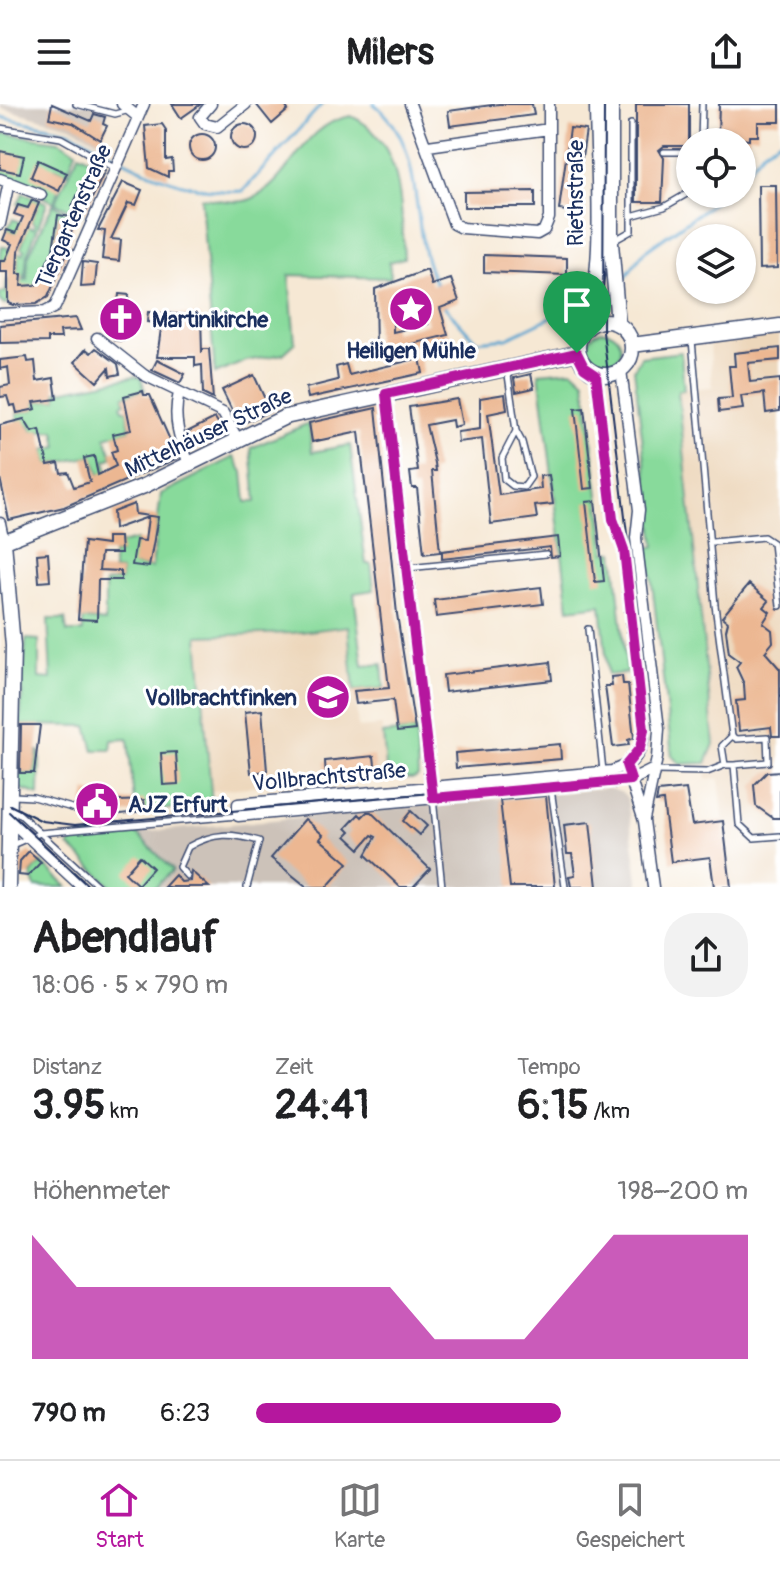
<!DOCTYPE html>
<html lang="de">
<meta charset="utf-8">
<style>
:root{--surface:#fff;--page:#f2f2f2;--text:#202124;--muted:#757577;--line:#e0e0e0;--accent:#b5179e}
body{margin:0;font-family:Pangolin,sans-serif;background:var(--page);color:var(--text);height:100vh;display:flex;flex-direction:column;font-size:30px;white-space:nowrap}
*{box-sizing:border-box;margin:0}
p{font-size:26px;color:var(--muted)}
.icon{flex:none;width:44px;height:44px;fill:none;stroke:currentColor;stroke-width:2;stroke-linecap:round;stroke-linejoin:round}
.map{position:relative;height:783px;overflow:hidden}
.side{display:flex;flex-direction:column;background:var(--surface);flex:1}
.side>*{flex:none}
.tools{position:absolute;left:676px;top:24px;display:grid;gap:16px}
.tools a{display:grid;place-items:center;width:80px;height:80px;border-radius:50%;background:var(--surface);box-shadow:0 2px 6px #0004;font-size:40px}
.pin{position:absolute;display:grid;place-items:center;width:68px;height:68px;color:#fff;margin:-82px -34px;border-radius:50% 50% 50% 0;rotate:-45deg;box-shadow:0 0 8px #0007}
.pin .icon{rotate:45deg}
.round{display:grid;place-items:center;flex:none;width:84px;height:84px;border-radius:32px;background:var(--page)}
.headline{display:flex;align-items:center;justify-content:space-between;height:136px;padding:0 32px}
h1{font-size:44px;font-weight:800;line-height:60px}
.figures{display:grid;grid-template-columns:repeat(3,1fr);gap:12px;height:136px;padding:8px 32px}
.figures div{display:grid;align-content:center}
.figures b{font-size:40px;font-weight:800}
.figures small{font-size:22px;font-weight:400}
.figures p{font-size:22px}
.chart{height:224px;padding:16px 32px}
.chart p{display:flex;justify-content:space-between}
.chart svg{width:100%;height:144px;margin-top:8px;fill:var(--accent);opacity:.7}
ul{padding:0 32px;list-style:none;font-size:26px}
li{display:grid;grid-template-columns:128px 96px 1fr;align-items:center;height:60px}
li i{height:20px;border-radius:10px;background:var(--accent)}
header{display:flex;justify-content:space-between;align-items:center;height:104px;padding:0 32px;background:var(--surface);font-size:36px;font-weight:800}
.dock{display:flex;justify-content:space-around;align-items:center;height:112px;border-top:2px solid var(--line);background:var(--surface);font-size:22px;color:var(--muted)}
.dock a{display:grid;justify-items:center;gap:4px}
.dock .on{color:var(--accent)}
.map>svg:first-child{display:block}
.built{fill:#edd7bb}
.industrial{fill:#ccc2b9}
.green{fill:#88da9b;stroke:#52847c;stroke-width:2}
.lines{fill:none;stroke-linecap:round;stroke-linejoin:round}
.stream{stroke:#57a4d0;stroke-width:3}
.building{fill:#ecb792;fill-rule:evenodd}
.lane-casing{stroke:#3c4b70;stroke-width:8}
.street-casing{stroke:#3c4b70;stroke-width:13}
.secondary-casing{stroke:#3c4b70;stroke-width:17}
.lane{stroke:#fff;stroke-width:5}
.street{stroke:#fff;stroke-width:10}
.secondary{stroke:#fff;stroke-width:14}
.tram{stroke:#1b2f5e;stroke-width:2}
.route-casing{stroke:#fff;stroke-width:16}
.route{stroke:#b5179e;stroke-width:10}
.labels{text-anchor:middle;stroke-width:6;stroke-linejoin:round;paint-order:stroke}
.street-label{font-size:22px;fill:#1b2f5e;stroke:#fff}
.poi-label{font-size:22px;font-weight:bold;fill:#1b2f5e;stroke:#fff;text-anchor:start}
</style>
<header><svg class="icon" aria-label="menu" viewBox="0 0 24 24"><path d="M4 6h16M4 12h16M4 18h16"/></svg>Milers<svg class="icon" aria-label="share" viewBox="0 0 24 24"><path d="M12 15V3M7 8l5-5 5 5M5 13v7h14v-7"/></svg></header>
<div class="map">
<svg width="780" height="783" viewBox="0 0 780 783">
<rect width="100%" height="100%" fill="#fff"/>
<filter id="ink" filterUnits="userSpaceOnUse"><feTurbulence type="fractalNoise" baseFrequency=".0125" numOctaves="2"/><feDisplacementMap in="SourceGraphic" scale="16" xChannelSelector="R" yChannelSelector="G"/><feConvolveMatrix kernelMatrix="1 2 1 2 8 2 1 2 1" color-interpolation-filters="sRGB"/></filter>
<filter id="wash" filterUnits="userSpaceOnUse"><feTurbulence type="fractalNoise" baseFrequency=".006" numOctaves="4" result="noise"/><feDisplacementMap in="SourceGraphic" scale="32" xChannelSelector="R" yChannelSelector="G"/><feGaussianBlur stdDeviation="1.8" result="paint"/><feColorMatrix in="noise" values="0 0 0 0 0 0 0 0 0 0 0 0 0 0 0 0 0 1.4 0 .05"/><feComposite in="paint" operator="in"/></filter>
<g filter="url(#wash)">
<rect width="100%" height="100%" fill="#f6e8d4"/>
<path class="built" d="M780,230V783H731L719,675H707L706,657L714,640L678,286L712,283L710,235Z
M349,521L358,624L382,622L387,674L310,676L211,687L197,532L292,529Z"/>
<path class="industrial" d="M0,0H111L103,20L107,22L97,37L71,22L0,4Z
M608,684L623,689L627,694L639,783H156L172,765L136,729Z"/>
<path class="green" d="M351,12C404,36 401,104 404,154L389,158L391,174L289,171L295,239L283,250L246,257L215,270L201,94C216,95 237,101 251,95C291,79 301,20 351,12Z
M0,29L59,37L76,47L67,69L56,64L59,87L54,98L43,93L44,88L0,71Z
M79,49L98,59L96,63L91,61L72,103L84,112L55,99Z
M23,89L47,99L27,151L25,174L17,170L18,154L0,157L2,142L23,150L25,146L21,144L26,128L19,130L7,126L13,115L33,124L35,120L31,117L37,103L18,100Z
M53,100L74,113L58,111L53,146L34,186L13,182L12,187H8V200L4,201L0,197V189L6,188L7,176H27L28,153Z
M587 244a17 17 0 1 1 34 0a17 17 0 1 1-34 0Z
M681,248L684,286L678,287L714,640L706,659L680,660L672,652L648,444L655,442L634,265L641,253Z
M573,266L585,277L606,448H614L627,569L608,571L601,501L569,505L539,269Z
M135,272L141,274L145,286L124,292L125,299L121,301L123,306H127L130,326L105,333L113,353L105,357L109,371L101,375L93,352L48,361L44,346L58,343L55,327L32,328L31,323L18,317L17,309L35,305L34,298L57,295L56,288Z
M309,319L312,348L350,341L366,460H371L374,486L354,489L363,562L382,560L384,584L354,587L348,522L292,529L198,532L212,701L135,708L128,635L112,636L111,646H94L87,622L20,621L26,535L39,536V574L51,575L48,515H65L67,528H83V515L105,518V479L121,476V467L113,466V449H120V440L136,436L134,461L152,464L161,390L234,353L243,368L246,398H256L251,344Z
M416,626L418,672L414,675L387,674L383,630Z
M38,647H40L39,691L19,684V669H34Z
M136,729L173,766L156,783H112L69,742L76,733Z
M41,758L68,783H36L31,770Z"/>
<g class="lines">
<path class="stream" d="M374,0C429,42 407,125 436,180
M0,13L69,27L117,52
M123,56C160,75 202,90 243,87L322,0
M742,72L764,46L780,36
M622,178L644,148L726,90
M444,202L476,237L507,234L585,197"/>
</g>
<g id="blocks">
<path class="building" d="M52,0L91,17L94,10L105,13L103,20L107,22L100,36L73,19L49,14Z
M172,0H201L181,14Z
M256,0H284L288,6L272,20Z
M499,0H532L534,11L450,22L448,7Z
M636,0H689V42H664L659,46L664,54L662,98H636Z
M719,0H780V18H758V32H749V36L718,32Z
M162,20L166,26V56L172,55L173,67H168V73L149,64L145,22Z
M231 33a13 13 0 1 1 26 0a13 13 0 1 1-26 0Z
M570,24L586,26L574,108L559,106Z
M189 43a13 13 0 1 1 26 0a13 13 0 1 1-26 0Z
M0,47L24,52L20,69L0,65Z
M38,56L67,69L59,87L31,73Z
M91,61L105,67L85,109L72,103Z
M123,78L142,86L136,101L128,99L111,135L121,136L119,157L102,155L105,127L98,126Z
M758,81H776L777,164L759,165Z
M535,87V103H464V88Z
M32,96L39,99L18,148L17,170H22L21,182L36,181L53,146L58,111L74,113L68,148L48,193L36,200L13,201L8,199V168H0V157H5L12,140L3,136L7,126L16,129L23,113L14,110L18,101L28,104Z
M484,151L567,154V171L484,168Z
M83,158L97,160L95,182L81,183Z
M427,166L432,181L451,175L459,197L440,204L448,231L376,249L375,185ZM419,192L428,220L393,228V200Z
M119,190L129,191L128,200L133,201L130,231L124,230L123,237L114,236L115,229H109L113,198L118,199Z
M148,208L201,212L202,249V245H209L213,295L203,290L202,261L195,262V253H157L161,225H158V219L147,218Z
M76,214L81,226L60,227L61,234H48V238L0,239V221Z
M96,244L118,260L120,270L110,272L109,264L97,278L75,258L86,245L91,249Z
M780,244V256L748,259L750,278L780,275V307L766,309L764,289L741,292L743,305L719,308L718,295L732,294L729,262H735L734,249Z
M27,253L28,258L35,257L37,277L54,274L57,295L34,298L36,305L17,309L15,301L10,302L7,292L0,293V283L10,281L8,263L0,265V256Z
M420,254L423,269L308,294L306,284L338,276L336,263L346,260L349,271Z
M157,256L185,270L180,279L152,266Z
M531,270L534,284L516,288L514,274Z
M254,271L264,293H275L279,303L239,321L222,286Z
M143,287L144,291H150L178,354L64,403L9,416L0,374V321L24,315L32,328L40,326L48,361L59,359L61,369L68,368L74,383L90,378L84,354L94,352L98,371L116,362L111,348L117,346L113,330L131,326L124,292Z
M505,290L507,306L488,310L499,391L541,385L540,372L549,371L553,400L535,402L537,414L491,420L482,335L458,338L457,328L480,325V294Z
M457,295L462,321L453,323L452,316L426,321L435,359L436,367H432L440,448L424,450L417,384H412L410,368L418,367L409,303Z
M376,304L397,510L415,626L397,628L393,596L356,600L354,587L389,584L359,328L312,338L309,319Z
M584,304L593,384L584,385L575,305Z
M215,314L224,328L193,344L187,328Z
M595,397L604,477L595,478L586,398Z
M134,400L135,410L158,413L149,463L132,461L136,436L145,437L148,413L114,425L113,408Z
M107,433H120L121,449H101L99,466L121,467V476H98L97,516L78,515L84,438L107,441Z
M558,433L560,452L551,453L550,443L442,455V447Z
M48,449L50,477L39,478L37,450Z
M749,480L769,497L764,503L770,508L763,519L772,526L773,538L765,548L780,565V632H772L771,623L739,627L736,597L745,596L744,580L736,563L740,558L729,550L726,526L728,518L722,513Z
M541,483L543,500L436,513L434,496Z
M550,558L552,576L445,588L443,571Z
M622,572L623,580H628L634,634L628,636L629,641L613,643L605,582H612L611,573Z
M262,606L267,667L251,669L245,608Z
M21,621H40L34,669H20Z
M560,640L561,655L456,664L455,649Z
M176,648L178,680L163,681L161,649Z
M374,652L376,670L326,675L325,657Z
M780,667V714H773L756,702L754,681L767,668Z
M686,685L692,721L723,717L731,783H714L710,753L671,758L663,697L656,698L658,688Z
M86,687L119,697L144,696L145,707L113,711L83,702Z
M546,692L555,783H510L500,696Z
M411,707L427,722L419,731L403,717Z
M367,708H371L430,765L413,783H400L366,751L376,733L372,731L360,745L346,732L350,728L346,724L359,710L362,713Z
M305,715L323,731L320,735L348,759L327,783H307L271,754Z
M590,718L597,783H571L569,772L575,771L572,750H567L564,721Z
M29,747L41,758L28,772L19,771L20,757Z
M140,752L153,764L138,781L125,769Z
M191,767L209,783H164L175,771L181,778L190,777Z"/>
</g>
</g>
<g filter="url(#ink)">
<use href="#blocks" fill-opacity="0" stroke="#3c4b70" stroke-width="2"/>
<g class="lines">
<g class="lane-casing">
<path id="lane" d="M76,0L115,10L126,7
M0,24L61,34L116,65
M701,38L702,0
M664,48H690
M631,112L664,103L690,88
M615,136L631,127V20
M692,236L715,501L732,632L722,642L725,661H734L739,720L754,734L780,732
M507,264L516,327L522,338L531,373L524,383L513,382L504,375L502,354L516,327
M712,438L764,433L773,439L780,502
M408,464L546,450
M588,525L603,667
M732,632L737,635L767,633L768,658L734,661
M655,667L707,668L725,661
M551,685L565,783
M14,692L33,693L79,706
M433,694L442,783
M14,705L99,783
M12,741L40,729L238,712
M187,772L179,763L188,743C214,728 231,729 259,737L247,783"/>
</g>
<g class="street-casing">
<path id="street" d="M122,0L138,13
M211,0L200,13L205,20L217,23L246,0
M410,0L454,120L462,124L537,130L544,126L549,114V0
M428,42L549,25
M0,75L41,91
M0,120L9,78
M0,210L45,208L55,203L144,0
M97,234L144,271L223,309L238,336
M621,266L639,406L636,434L659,625L657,654L644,715
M596,271L613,415L624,446L644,626L640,644L626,661L644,717L653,783
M179,289C172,315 180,336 189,360
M386,290L432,688
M0,419L4,438
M626,661L612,667L238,700V712L613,678L636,674L652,666
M11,717L82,783"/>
</g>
<g class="secondary-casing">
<path id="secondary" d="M611,0V139L618,220
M578 244a27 27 0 1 1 54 0a27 27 0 1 1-54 0Z
M585,224C608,169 597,62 597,0
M632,241L780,222
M4,438L13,542L8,783
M0,439L144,382L285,313L577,249"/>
</g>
<use href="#lane" class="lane"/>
<use href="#street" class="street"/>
<use href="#secondary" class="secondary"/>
<path class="tram" d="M10,701L42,717L75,721L612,673C638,667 649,649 650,624L603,228L604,0
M9,708L89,783"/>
</g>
</g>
<g class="lines" filter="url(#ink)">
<g class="route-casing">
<path id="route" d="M577,249L584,263L596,271L613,415L624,446L644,626L640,644L626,661L631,676L433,694L386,290Z"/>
</g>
<use href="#route" class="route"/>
</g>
<defs>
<g id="sight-disc" transform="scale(2.3)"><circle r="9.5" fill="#b5179e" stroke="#fff"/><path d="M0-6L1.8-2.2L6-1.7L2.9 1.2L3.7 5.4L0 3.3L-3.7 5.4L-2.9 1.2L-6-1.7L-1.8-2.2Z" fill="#fff"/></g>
<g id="church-disc" transform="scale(2.3)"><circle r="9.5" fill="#b5179e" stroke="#fff"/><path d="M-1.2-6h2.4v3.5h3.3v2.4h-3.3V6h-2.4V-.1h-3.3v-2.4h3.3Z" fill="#fff"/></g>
<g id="school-disc" transform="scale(2.3)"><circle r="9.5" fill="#b5179e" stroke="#fff"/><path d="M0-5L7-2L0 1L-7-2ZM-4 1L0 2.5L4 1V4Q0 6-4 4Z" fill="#fff"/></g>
<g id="civic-disc" transform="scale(2.3)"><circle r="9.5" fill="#b5179e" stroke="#fff"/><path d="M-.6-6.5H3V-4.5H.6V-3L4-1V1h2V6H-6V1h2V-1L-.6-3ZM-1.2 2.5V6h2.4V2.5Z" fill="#fff"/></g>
</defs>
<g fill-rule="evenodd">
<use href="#sight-disc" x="411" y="205"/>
<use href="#church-disc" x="121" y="215"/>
<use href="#school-disc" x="328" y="593"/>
<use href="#civic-disc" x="97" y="700"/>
</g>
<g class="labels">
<g class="street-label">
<text transform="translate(575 89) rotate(-90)" y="8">Riethstraße</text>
<text transform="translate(73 112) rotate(-66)" y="8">Tiergartenstraße</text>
<text transform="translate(208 328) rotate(-25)" y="8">Mittelhäuser Straße</text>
<text transform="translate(329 672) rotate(-5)" y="8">Vollbrachtstraße</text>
</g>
<g class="poi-label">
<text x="152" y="223">Martinikirche</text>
<text x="411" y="254" text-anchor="middle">Heiligen Mühle</text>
<text x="297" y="601" text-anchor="end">Vollbrachtfinken</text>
<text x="128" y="708">AJZ Erfurt</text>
</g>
</g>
</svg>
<div class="tools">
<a><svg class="icon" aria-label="locate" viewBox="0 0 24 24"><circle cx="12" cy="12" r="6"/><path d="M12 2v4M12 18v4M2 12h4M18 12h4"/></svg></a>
<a><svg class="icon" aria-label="layers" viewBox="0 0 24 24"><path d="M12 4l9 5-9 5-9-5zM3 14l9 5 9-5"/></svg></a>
</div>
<div class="pin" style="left:577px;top:249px;background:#1e9e55"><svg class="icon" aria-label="arrive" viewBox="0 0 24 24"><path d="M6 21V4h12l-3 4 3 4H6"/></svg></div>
</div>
<section class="side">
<div class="headline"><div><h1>Abendlauf</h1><p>18:06 · 5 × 790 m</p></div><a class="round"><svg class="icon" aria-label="share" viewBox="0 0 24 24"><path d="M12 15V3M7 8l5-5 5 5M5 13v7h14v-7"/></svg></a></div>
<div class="figures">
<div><p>Distanz</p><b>3.95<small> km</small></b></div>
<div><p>Zeit</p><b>24:41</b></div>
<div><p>Tempo</p><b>6:15<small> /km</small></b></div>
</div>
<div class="chart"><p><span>Höhenmeter</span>198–200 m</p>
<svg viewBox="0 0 160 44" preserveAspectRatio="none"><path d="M0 44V6L10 22L20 22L30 22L40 22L50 22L60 22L70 22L80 22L90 38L100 38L110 38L120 22L130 6L140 6L150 6L160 6V44z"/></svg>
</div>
<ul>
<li><b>790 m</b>6:23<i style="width:62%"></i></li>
</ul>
</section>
<nav class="dock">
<a class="on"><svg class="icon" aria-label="home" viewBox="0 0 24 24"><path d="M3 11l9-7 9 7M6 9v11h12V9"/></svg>Start</a>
<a><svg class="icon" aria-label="map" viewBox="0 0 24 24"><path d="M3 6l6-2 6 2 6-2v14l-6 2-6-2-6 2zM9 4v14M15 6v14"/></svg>Karte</a>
<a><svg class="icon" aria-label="saved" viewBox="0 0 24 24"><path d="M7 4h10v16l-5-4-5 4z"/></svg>Gespeichert</a>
</nav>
